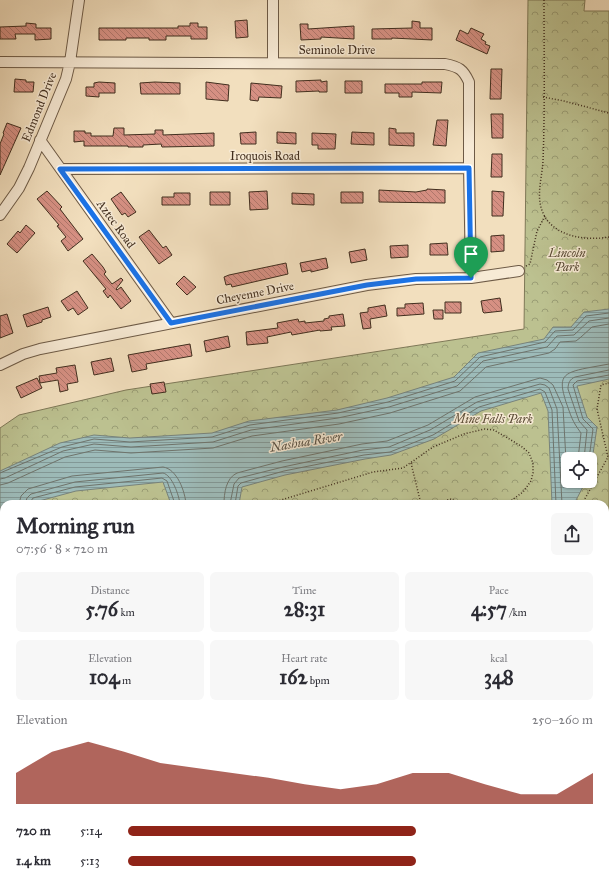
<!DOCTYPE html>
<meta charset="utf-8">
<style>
:root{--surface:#fff;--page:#f7f7f7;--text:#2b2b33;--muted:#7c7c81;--accent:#8f2418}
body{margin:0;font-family:"IM FELL Great Primer",serif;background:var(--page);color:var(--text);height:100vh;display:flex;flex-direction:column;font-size:15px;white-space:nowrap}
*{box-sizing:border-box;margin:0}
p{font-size:13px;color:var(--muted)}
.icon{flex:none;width:22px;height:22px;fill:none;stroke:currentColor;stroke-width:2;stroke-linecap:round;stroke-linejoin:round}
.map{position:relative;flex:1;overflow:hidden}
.details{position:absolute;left:0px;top:500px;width:609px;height:384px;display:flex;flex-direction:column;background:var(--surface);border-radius:12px 12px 0 0;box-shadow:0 1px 3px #0004}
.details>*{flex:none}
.fabs{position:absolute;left:561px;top:452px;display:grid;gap:8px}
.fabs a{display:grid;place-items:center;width:36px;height:36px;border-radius:6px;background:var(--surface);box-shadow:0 1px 3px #0004;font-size:20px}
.pin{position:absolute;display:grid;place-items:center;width:34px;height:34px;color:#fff;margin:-41px -17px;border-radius:50% 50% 50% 0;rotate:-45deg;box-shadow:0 0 4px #0007}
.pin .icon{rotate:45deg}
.round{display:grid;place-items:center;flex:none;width:42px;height:42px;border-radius:6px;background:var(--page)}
.headline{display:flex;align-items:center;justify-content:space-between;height:68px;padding:0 16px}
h1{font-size:22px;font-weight:800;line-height:30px}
.stats{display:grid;grid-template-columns:repeat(3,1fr);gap:6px;height:68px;padding:4px 16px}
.stats div{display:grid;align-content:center;border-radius:6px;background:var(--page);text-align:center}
.stats b{font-size:20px;font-weight:800}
.stats small{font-size:11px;font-weight:400}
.stats p{font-size:11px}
.chart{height:112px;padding:8px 16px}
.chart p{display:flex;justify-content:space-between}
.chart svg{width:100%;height:72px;margin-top:4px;fill:var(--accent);opacity:.7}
ul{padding:0 16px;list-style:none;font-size:13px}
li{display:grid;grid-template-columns:64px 48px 1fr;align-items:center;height:30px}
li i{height:10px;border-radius:5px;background:var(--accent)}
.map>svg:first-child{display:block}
.forest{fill:url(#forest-crowns);stroke:#7e7857;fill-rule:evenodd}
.wetland{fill:url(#wetland-marsh);stroke:#7e7857}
.water{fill:url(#water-rules);stroke:#78837b}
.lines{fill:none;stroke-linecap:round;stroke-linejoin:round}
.shore{stroke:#6f746c;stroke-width:1}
.building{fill:url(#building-back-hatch);stroke:#412e1e}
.minor-casing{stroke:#6d5a46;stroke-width:12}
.path{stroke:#412e1e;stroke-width:1.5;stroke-dasharray:1 2;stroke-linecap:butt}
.minor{stroke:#f7ead5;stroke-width:10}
.route-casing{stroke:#fff;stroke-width:8}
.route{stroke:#1a73e8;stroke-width:5}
.labels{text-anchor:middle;stroke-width:3;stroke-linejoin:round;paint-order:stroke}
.street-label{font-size:12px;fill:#412e1e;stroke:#f7ead5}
.park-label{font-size:12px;font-style:italic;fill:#5a4b35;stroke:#f7ead5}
.water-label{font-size:13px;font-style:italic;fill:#585145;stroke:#f7ead5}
</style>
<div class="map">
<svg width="609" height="884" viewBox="0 0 609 884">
<defs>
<pattern id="forest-crowns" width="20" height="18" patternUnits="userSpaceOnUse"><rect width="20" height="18" fill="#bcc190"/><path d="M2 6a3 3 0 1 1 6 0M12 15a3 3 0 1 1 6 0" fill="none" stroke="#9a9d75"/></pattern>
<pattern id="wetland-marsh" width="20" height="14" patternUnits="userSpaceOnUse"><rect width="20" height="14" fill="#bcc190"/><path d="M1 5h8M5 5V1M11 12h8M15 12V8" fill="none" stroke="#9a9d75"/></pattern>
<pattern id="water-rules" width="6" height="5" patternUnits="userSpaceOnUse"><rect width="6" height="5" fill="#9dbbb9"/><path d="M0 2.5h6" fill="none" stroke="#829896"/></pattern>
<pattern id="building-back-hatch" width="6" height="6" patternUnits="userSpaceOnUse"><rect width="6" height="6" fill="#d69083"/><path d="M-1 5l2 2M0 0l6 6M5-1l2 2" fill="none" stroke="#af766b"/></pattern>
</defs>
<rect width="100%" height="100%" fill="#f2dfbe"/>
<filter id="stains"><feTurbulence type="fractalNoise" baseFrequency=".005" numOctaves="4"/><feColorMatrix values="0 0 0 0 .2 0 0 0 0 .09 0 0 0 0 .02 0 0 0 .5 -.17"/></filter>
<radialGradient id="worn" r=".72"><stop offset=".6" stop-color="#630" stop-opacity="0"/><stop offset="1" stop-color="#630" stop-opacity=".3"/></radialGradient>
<path class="forest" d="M528,0H585L584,11H609V884H0V428L19,415L126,390L524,329ZM568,459H590V481H568ZM4,504H605V880H4Z"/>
<path class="wetland" d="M4,519V770L0,778V523Z"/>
<path class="water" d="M609,309V379L577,386L587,417L597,427L590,474V459H568V481H586L574,504H552L548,411L541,393L481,411L434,439L391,455L365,459L285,475L242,487L239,504H171L163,482L76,491L28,504H4V519L0,523V471L60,443L94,435L130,438L212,433L249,421L337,410L387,398L454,377L478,353L544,339L553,327H571L584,312Z"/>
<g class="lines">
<path class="shore" d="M578,459L581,433C572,421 571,416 566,402C558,377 562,373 587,368C594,367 602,365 609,364
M584,459L587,430L579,421L568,389C568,383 570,379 575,377L609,370
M589,459L593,429L583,419L573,385L577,381L609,375
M0,473L62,447L94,439L130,442L212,437L250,425L338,413L388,402L455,381L480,357L545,342L555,331L573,330L586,316L609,313
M0,479L5,478L63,451L94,444L131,447L213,442L251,430L338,418L389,407L457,386L483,361L547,347L557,336L574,335L589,321L609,318
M0,485L8,483L65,457L95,450L131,453L213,448L252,436L339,424L390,413L460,391L486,367L549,353L555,349L560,342L576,341L581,337L592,327L609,324
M19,504L21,496L28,489L72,476L163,467C177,469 185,491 186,504
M25,504L27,498L31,494L75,482L163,473C172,475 179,495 180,504
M30,504L31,501L33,498L75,487L162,478L167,481L175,504
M224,504C224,493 226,478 237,473L282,461L362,444L387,441L428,425L475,397L540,378L547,380L553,385L563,407L567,478L568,480
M230,504L234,484L239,478L283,467L363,450L389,447L430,430L477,402L540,384L545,385L549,388L557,409L562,504
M235,504L238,486L241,483L284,471L364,455L390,452L433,435L479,407L540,389L545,392L552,410L556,504"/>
</g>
<path class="building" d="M247,20L248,37L236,38L235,21Z
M412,21L420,22V28H432V40L392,38V39H372V29L412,28Z
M26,23L36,24V28H51V39L35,40V34H15L16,39H0V27L26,26Z
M190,23H198V27H207V39H191V36H166V40H149V38H126V40H99V28H178V26H190Z
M300,24H308V29L354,26V39L321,37V39L301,40Z
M471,28L484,34L481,39L486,42L485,44L490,46L487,54L456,40L460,30L468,34Z
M491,69H502L501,99H490Z
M15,79L26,80V82H34L33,92H14Z
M321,80V82L327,81V92H319V91L296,92V81Z
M345,81H362V93H345Z
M99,82L115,83V93H99V97L86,96V87H94V83Z
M155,82L180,83V94H141L140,83Z
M206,82L229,85L228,101L206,99Z
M422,82H442L441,93L412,92V97H399V93H385V84H422Z
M251,83L282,86L281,98L259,97L258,101L250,100Z
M491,114H503V138H492Z
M437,120H448L446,146L433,145Z
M7,123L21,128L0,175V144L4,134L3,133Z
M114,128H124V135L155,134V130H163V135L214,133V146L162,147L161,144L143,145V147H128V146H84V141L74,142V131H85V133H91V136H113Z
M389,128L396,129V133H414V146L389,145Z
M256,132V144H241L240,133Z
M277,132L296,133V144L277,143Z
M352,132L374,133V145L351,144Z
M312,133L336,134L335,149H318V145H312Z
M492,154H502V177H491Z
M427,189L445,190V203L379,202V190L416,192L427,190Z
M47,191L62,207L60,209L83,239L68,251L61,241L66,237L57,226L59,225L37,199Z
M267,191L268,209L250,210L249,192Z
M492,191L504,192L503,216H492Z
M121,192L136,212L128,217L125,213L122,215L111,199Z
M210,192H230V205H210Z
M341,192H363V203H341Z
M174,193H190V205H162V197H174Z
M292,193L314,194V205L292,204Z
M26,225L35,233L17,253L7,244L18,231L20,233Z
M149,230L163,248L166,246L172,255L159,264L139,237Z
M504,235V251L491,252V236Z
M447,243L448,255H430V244Z
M408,245V257L391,258L390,246Z
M365,249L367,260L351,263L349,252Z
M92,254L103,267L106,272L104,274L112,284L121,278L123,280L116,289L117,290L121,287L131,301L121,309L110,295L108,298L103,291L106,289L83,261Z
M326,258L328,268L311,272V270L302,272L300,263Z
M286,263L288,274L232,287L231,284L226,285L224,277L229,275Z
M184,276L196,287L187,295L176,284Z
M77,291L88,308L78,315L73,308L68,311L61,301Z
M500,298L502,311L484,313L483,312L481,301Z
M445,302H461V313H445Z
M423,303L424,314L397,316V308H405V304Z
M385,305L387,316L370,319L371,328L363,329L360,313L368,312V308Z
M48,307L51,317L42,320V322L27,327L23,315Z
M433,310H443V319H434Z
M7,314L13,333L0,338V316Z
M343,314L345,326L331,327L332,330L320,331V330L292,335L291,332L267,337L268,343L247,345L246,332L278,328L277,323L298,319L299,322L305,321V323L324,321V319L329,318V316Z
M228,336L230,347L206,352L204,341Z
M190,344L192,356L146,364L147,369L132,372L128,355Z
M111,358L114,371L94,375L91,362Z
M75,365L78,382L67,384L68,390L60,392L58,380L40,383L39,376L57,373L56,368Z
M37,378L42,388L21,398L16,387Z
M164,382L166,392L152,394L150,384Z"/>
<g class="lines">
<g class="minor-casing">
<path id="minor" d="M273,0V62
M0,62L445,64C459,67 463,69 469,82V168L471,278
M40,140L171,323
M61,169L469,168
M0,215L19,188L29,168L66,79L70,62L79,0
M0,365L23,354L40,349L367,285L416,279L471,278L519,271"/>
</g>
<path class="path" d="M544,0C544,54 545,108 543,161C542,179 535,198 544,215C555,237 587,241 609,237
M543,97L564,101L609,113
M526,266L530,264L537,231L545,216
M411,463L421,504
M268,504L373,472L403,468L433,447L464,434L484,429L494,430L521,446L529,453L533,463V473L531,481L523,492L508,503L503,504
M436,504L450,499L466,504
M582,504L608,457L597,409L601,385L609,383
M605,557L609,555
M605,574H609
M605,789L609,790
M605,830L609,826
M0,856L4,851
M505,880L506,884
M42,884L47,880
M106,884L149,880
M419,884V880
M553,884L555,880
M605,884L609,881"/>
<use href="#minor" class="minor"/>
</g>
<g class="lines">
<g class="route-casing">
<path id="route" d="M469,168L471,278L416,279L367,285L171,323L60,169Z"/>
</g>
<use href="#route" class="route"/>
</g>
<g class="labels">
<g class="street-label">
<text x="337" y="54">Seminole Drive</text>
<text transform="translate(39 107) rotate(-68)" y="4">Edmond Drive</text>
<text x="265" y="160">Iroquois Road</text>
<text transform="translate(116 224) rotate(54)" y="4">Aztec Road</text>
<text transform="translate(255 293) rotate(-11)" y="4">Cheyenne Drive</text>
</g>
<g class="park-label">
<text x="567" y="257">Lincoln<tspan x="567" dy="14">Park</tspan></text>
<text x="493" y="423">Mine Falls Park</text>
</g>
<g class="water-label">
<text transform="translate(306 441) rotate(-9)" y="5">Nashua River</text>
</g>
</g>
<rect width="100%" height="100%" filter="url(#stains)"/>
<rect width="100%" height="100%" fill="url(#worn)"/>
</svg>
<div class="fabs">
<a><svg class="icon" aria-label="locate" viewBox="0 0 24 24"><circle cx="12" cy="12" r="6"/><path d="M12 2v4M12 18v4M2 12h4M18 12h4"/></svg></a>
</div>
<div class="pin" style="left:471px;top:278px;background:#1e9e55"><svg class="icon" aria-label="arrive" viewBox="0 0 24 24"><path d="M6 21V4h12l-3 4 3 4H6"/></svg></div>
<section class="details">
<div class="headline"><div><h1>Morning run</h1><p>07:56 · 8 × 720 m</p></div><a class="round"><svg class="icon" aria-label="share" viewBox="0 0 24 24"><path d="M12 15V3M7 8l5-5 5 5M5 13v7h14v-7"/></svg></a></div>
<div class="stats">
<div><p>Distance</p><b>5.76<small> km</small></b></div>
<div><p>Time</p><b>28:31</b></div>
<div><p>Pace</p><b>4:57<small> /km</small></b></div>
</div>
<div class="stats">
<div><p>Elevation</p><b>104<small> m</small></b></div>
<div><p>Heart rate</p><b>162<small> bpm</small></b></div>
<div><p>kcal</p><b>348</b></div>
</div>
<div class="chart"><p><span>Elevation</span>250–260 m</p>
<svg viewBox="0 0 160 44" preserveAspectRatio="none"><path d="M0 44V25L10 12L20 6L30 12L40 19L50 22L60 25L70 28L80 32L90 35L100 32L110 25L120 25L130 32L140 38L150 38L160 25V44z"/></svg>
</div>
<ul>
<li><b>720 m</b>5:14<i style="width:62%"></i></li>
<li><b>1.4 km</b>5:13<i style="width:62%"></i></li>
</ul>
</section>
</div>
